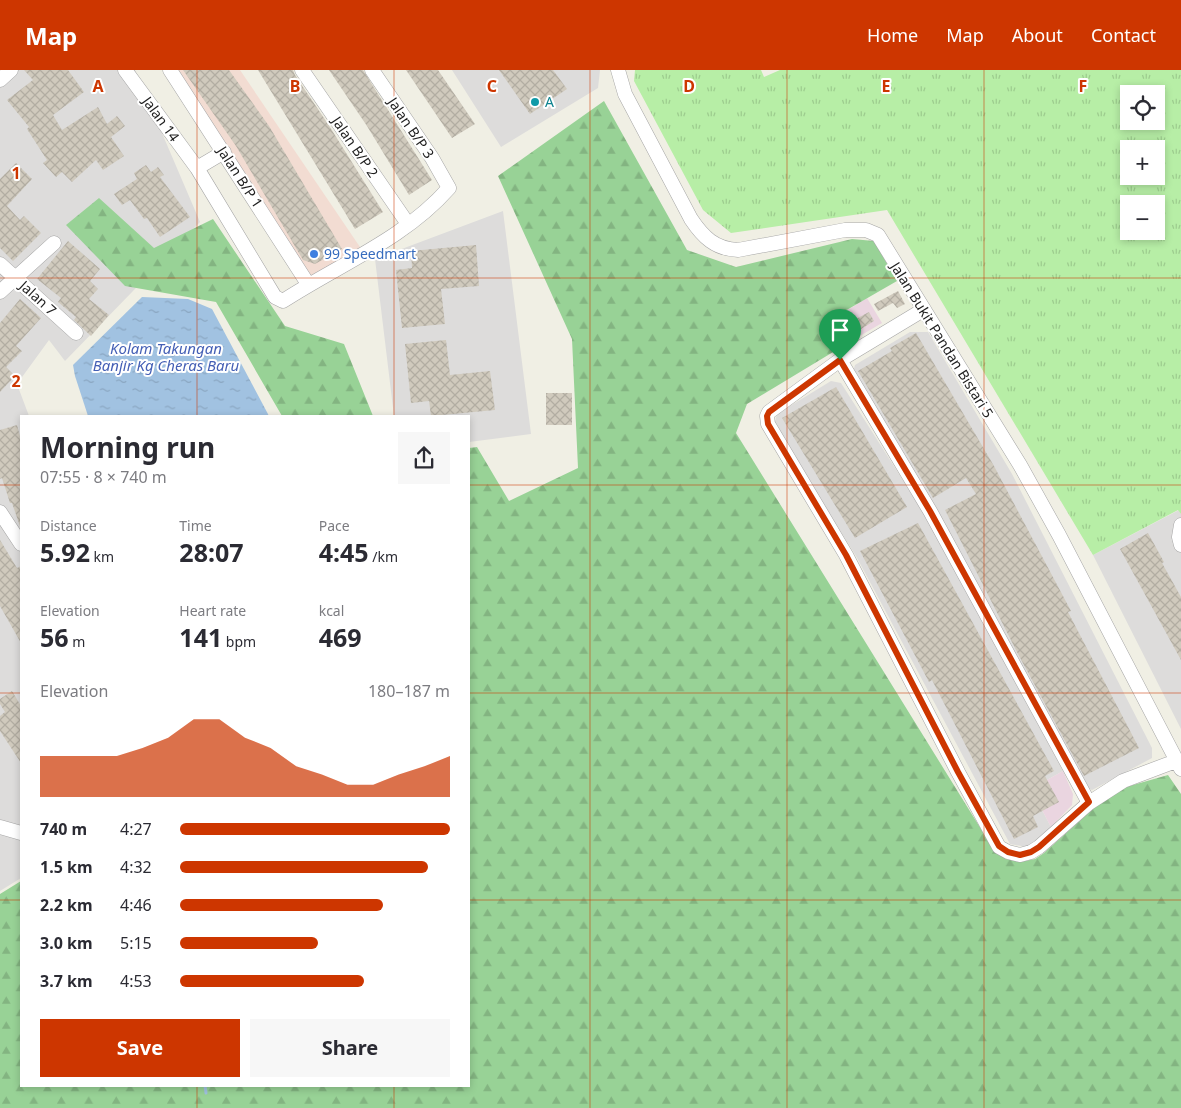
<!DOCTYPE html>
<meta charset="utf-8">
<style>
:root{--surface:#fff;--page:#f7f7f7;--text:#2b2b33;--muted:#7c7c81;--accent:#cd3600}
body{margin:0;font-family:"Noto Sans",sans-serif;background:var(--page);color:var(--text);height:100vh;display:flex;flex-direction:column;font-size:19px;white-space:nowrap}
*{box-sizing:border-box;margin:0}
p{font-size:16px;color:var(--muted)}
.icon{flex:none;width:28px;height:28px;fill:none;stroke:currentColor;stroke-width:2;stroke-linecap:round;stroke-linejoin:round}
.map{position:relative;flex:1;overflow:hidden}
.side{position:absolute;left:20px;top:345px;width:450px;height:672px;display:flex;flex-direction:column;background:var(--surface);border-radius:0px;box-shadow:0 2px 8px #0003}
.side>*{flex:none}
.controls{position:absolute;left:1120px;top:15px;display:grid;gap:10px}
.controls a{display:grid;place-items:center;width:45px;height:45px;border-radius:0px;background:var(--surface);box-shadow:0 2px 8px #0003;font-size:25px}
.pin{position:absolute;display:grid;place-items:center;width:42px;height:42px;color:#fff;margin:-51px -21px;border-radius:50% 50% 50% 0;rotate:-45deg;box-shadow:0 0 5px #0007}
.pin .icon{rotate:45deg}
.round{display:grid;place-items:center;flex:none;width:52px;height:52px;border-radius:0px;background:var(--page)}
.head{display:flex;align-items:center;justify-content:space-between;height:85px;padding:0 20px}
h1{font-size:28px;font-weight:700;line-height:38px}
.metrics{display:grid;grid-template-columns:repeat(3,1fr);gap:8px;height:85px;padding:5px 20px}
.metrics div{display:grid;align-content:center}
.metrics b{font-size:25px;font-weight:700}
.metrics small{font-size:14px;font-weight:400}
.metrics p{font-size:14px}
.chart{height:140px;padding:10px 20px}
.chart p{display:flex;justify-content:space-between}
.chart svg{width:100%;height:90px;margin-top:5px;fill:var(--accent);opacity:.7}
.primary-button{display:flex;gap:10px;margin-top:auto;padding:10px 20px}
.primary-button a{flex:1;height:58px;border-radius:0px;background:var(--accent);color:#fff;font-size:20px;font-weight:700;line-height:58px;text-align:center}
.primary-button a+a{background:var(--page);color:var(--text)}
ul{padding:0 20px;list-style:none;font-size:16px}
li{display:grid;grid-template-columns:80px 60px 1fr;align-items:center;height:38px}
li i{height:12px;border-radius:6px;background:var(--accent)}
header{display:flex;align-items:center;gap:30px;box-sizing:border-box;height:70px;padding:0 25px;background:var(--accent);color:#fff}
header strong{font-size:24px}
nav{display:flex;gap:28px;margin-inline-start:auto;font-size:18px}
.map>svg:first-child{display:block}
.residential{fill:#dddcdb}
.commercial{fill:#f2dcd2}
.industrial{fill:#ead5e0}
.grass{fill:url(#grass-tufts);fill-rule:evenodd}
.forest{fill:url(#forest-firs)}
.water{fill:url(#water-ripples)}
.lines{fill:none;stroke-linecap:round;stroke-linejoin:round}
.stream{stroke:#a1c2e1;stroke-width:3}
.building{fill:url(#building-cross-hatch)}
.minor-casing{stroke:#a5a5a5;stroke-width:15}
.minor{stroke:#fff;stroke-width:14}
.route-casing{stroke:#fff;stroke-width:10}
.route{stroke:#cd3600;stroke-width:6}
.grid{fill:none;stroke:#cd3600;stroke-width:1;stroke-opacity:0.55}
.culture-dot{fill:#0f9aa8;stroke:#fff;stroke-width:2}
.shop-dot{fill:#3f7fe0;stroke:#fff;stroke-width:2}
.labels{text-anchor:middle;stroke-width:4;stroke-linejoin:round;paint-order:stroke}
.culture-label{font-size:14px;fill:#0d838f;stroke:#fff;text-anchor:start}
.street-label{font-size:14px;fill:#1e1e1e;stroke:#fff}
.shop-label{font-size:14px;fill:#366cbe;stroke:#fff;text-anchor:start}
.water-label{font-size:15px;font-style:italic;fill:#445fb5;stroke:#fff}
.grid-label{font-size:16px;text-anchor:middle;font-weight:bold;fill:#cd3600;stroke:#fff;stroke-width:4;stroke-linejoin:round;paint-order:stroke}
</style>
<header>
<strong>Map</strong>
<nav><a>Home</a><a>Map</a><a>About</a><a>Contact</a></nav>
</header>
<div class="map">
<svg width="1181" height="1038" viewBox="0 0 1181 1038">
<defs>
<pattern id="grass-tufts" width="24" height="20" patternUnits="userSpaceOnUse" patternTransform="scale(1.25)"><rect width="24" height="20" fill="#b7eea6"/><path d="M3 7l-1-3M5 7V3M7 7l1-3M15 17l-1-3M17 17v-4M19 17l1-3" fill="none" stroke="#9dcc8e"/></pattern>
<pattern id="forest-firs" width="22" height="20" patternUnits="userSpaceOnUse" patternTransform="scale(1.25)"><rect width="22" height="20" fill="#98d296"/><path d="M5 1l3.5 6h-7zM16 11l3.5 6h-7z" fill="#83b481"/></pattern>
<pattern id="water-ripples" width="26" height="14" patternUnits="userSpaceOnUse" patternTransform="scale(1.25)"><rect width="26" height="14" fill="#a1c2e1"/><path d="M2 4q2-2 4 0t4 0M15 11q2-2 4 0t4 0" fill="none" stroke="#8aa6c1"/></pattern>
<pattern id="building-cross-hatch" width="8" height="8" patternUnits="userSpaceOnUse" patternTransform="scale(1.25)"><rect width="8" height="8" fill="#d0cabd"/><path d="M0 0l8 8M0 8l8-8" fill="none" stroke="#b2ada2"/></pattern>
</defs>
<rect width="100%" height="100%" fill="#f0efe4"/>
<path class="residential" d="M0,0H135L200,152L65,291L49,270L17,314L29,346H21V808L0,821Z
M452,0H600L598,18L501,77Z
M503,141L531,364L469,372V346H394L375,189Z
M910,262H928L1012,404L1152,678V688L1092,720L1085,717L853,302L855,295Z
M831,311L841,313L927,448L1063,701L1031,719L1051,757L1027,777L1010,774L856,486L774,355L777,344Z
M1179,440L1181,444V659L1093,485Z"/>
<path class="commercial" d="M175,0H240L362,180L310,209Z"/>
<path class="industrial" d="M867,228L882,253L853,270L838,246Z
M1063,701L1073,724L1072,735L1051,757L1031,719Z"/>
<path class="grass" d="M635,0H761L764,7L780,0H1181V444L1178,440L1093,485L887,140L731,163L703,140L634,11ZM1129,24H1156V51H1129ZM1129,79H1156V106H1129ZM1129,134H1156V161H1129Z"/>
<path class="forest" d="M604,31L687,180L736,197L852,169L874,171L897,211L838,245L853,270L747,334L736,363L994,780L1006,789L1020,792L1035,789L1044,783L1094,738L1126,717L1168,705L1181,724V1038H0V824L21,811V1016H469V378L477,377L509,431L578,398L572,269L498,106Z
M99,128L154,178L213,149L285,256L344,274L373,346H282L216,232L125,216L66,155Z"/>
<path class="water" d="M142,227L188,229L212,239L269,346H88L75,306L73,295Z"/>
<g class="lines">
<path class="stream" d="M205,1016L206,1023"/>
</g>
<path class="building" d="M24,0H68L84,22L53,45L62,60L98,37L107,54L117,46L125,56L111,67L124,86L103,100L96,90L72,112L62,102L56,107L43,93L47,90L27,59L29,57L7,30L33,10Z
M183,0H229L269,56L342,179L315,194L303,190L236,76Z
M258,0H293L295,5L328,54L383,142L355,159Z
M329,0H363L432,110L409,125L367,56Z
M406,0H438L475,54L452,68Z
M499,0H553L567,19L530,44Z
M16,93L32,109L7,136L20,150L24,146L41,163L13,191L0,178V109Z
M146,95L151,102L158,97L164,105L160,107L190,147L160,167L147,148L144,149L130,130L122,135L114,124L137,109L134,103Z
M68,171L100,199L90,211L98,219L89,229L109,245L91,266L74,250L76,247L58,232L61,228L37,209Z
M476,175L479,216L441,219L445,254L402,258L396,200L412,198L411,181Z
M898,221L905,234L897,238L893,233L878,241L874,234Z
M20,229L41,248L16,276L22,281L6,297L15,306L0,322V253Z
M869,242L874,251L858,261L852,251Z
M916,263L994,396L1071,541L1068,542L1139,678L1084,706L1018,584L945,440L976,424L966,408L933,428L858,301L892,281L890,278Z
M446,270L450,305L490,301L495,340L431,346L429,331L411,333L405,274Z
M836,317L907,437L855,468L782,348Z
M546,323H572V355H546Z
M17,355L21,370V456H20L12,433H10L2,408L0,409V360Z
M918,453L1054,701L1045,706L1059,732L1033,746L1038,757L1014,769L932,610L929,612L860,481Z
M1148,463L1164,492L1162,493L1181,527V590L1120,479Z
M0,470L17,498L21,496V573L0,536Z
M12,621L21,636V693L0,661V646L5,642L0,634V629Z"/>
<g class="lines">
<g class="minor-casing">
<path id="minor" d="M125,0L197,98L275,227L283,231C340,194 404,169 449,118L432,88L372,0
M170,0L308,214
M302,0L408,154
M618,0L625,24L691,149C703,167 715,179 738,180L845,160H866L878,165L1020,395L1059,465L1181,699
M0,10L11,0
M197,98L224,82
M0,194L76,263
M0,222L54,173
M923,240L840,290L769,342L767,346L768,354L846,485L958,702L999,777L1008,782L1020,785L1031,782L1039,777L1089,733L1123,711L1176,691
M840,290L930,441L1089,733
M0,442L21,474
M1181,455L1179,467L1181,475
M0,757L21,763"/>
</g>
<use href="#minor" class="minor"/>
</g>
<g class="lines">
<g class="route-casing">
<path id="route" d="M840,290L930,441L1089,732L1039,777L1031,782L1020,785L1008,782L999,776L958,702L846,485L768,354L767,346L769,342Z"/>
</g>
<use href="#route" class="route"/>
</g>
<path class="grid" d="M197,0V346M394,0V346M590,0V1038M787,0V1038M984,0V1038M0,208H1181M0,415H21M469,415H1181M0,623H21M469,623H1181M0,830H21M469,830H1181M197,1016V1038M394,1016V1038"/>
<circle class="culture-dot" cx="535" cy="32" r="5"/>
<circle class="shop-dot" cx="314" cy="184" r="5"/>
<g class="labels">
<g class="culture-label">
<text x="545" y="37">A</text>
</g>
<g class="street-label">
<text transform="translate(161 49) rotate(54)" y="5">Jalan 14</text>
<text transform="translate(411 58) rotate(56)" y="5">Jalan B/P 3</text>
<text transform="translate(355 77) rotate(56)" y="5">Jalan B/P 2</text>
<text transform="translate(240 107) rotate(57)" y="5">Jalan B/P 1</text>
<text transform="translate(38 228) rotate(42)" y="5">Jalan 7</text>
<text transform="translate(942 270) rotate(58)" y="5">Jalan Bukit Pandan Bistari 5</text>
</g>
<g class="shop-label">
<text x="324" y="189">99 Speedmart</text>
</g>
<g class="water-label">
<text x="166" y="284">Kolam Takungan<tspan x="166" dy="17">Banjir Kg Cheras Baru</tspan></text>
</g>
</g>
<g class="grid-label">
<text x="98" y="22">A</text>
<text x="295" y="22">B</text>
<text x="492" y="22">C</text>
<text x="689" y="22">D</text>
<text x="886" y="22">E</text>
<text x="1083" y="22">F</text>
<text x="16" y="109">1</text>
<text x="16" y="317">2</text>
</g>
</svg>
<div class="controls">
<a><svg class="icon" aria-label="locate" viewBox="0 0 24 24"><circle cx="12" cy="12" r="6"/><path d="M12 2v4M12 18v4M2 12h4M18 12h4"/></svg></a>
<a>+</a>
<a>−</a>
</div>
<div class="pin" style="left:840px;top:290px;background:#1e9e55"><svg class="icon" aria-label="arrive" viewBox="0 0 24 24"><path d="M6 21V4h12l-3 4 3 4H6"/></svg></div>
<section class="side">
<div class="head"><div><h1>Morning run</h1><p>07:55 · 8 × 740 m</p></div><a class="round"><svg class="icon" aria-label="share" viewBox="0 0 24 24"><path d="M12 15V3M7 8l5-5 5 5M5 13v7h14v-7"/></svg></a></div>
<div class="metrics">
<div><p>Distance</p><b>5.92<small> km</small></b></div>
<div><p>Time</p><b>28:07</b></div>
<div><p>Pace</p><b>4:45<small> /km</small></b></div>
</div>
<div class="metrics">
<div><p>Elevation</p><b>56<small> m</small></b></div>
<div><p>Heart rate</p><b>141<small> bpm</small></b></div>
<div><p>kcal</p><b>469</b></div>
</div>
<div class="chart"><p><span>Elevation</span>180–187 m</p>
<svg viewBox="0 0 160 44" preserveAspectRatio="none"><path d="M0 44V24L10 24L20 24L30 24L40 20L50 15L60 6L70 6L80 15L90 20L100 29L110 33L120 38L130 38L140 33L150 29L160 24V44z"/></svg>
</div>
<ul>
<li><b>740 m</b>4:27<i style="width:100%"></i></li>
<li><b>1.5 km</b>4:32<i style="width:92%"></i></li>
<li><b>2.2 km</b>4:46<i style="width:75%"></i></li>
<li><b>3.0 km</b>5:15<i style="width:51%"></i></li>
<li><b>3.7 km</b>4:53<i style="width:68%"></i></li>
</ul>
<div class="primary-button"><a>Save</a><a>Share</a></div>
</section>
</div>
